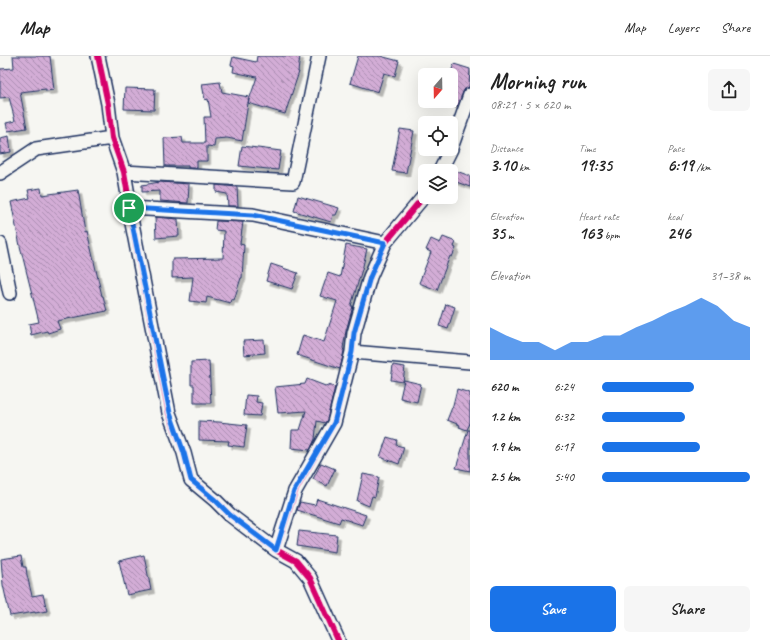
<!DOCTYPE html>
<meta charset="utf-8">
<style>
:root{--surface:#fff;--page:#f6f6f6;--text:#222;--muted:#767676;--line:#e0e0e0;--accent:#1a73e8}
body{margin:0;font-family:Caveat,sans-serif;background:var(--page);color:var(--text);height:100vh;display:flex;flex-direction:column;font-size:15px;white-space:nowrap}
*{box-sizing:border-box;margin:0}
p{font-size:13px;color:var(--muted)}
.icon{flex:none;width:22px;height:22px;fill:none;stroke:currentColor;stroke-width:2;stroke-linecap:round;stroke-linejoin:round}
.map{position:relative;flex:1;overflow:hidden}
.panel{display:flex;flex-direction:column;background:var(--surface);width:300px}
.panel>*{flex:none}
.needle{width:26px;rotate:200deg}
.tools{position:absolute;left:418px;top:12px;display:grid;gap:8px}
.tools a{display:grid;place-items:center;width:40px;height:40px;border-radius:6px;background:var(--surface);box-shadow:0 4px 16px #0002;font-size:20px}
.pin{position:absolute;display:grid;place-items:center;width:34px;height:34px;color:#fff;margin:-17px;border:2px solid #fff;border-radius:50%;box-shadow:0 1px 4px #0007}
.round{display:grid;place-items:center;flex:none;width:42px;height:42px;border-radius:6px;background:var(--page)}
.headline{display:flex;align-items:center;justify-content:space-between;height:68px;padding:0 20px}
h1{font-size:22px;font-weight:700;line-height:30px}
.figures{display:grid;grid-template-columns:repeat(3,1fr);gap:6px;height:68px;padding:4px 20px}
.figures div{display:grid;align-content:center}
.figures b{font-size:17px;font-weight:700}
.figures small{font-size:11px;font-weight:400}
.figures p{font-size:11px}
.chart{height:112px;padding:8px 20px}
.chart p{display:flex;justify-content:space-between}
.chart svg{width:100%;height:72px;margin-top:4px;fill:var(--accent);opacity:.7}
.action{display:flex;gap:8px;margin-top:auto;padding:8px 20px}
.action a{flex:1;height:46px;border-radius:6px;background:var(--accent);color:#fff;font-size:16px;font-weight:700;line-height:46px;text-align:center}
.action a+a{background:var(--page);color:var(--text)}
ul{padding:0 20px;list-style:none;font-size:13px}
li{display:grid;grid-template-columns:64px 48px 1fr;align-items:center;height:30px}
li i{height:10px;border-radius:5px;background:var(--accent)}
header{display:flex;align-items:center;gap:24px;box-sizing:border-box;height:56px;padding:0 20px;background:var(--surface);border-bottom:1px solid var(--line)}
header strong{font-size:19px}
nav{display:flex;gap:22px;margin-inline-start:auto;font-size:14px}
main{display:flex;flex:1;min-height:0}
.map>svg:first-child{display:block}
.building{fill:url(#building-back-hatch);stroke:#1b2f5e;filter:url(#shadow)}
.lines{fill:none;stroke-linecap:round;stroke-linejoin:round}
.minor-casing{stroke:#1b2f5e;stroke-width:16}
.minor{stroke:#f6f6f2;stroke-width:13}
.cycleway-casing{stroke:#f6f6f2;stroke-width:8}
.cycleway{stroke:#d6006c;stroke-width:6}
.route-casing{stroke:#fff;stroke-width:8}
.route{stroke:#1a73e8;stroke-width:5}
</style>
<header>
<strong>Map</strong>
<nav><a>Map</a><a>Layers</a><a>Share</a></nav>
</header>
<main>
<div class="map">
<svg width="470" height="584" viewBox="0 0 470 584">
<defs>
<pattern id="building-back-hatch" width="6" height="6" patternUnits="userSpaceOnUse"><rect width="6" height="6" fill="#d3add6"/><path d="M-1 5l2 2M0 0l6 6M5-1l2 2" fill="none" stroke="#aa8db1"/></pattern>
<filter id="shadow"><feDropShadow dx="3.5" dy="3.5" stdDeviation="0" flood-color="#0004"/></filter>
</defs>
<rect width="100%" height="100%" fill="#f6f6f2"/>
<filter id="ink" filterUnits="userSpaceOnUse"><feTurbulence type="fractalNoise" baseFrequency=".025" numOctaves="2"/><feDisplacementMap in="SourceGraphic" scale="8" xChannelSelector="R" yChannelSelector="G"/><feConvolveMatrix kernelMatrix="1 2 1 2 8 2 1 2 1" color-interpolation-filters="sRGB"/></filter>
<g filter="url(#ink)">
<path class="building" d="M13,0H50L54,34L46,35V33L20,36L27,72L8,75L6,67L15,65L9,41L0,42V13L14,12Z
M257,0H300L298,16H299L285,58L248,47L257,21L233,16L234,10L231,9L233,1L256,6Z
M358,0H380L399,5L395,20L384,17L378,36L350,27Z
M454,8L470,13L469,31L465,33L463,36L458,50L451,48V16Z
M220,26L222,36L249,41L242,85L227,82L215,83L214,91L207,90V105H197V112H188V110H165L164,82L182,81L183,87H205L204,61H211L208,43L205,44L202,28Z
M125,32L155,33L154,54L124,53Z
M400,73L414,75L406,117L392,115Z
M9,80L11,96L0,98V82Z
M242,90L281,95L278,114L239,110Z
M451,113L470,120V131L451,124Z
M160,126L189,128L188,147L160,145V135L142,136V129Z
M216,129L237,131L238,150H228L227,138L216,136Z
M41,132L42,139L78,134L85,176L87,175L102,240H103L107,255L57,265L60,273L48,277L47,275L31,279L29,268L39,266L20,190L11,146L30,142L28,134Z
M298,140L339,152L336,159H333L331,166L294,155Z
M155,161L178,163L179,180L156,182Z
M216,165L243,166L240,188L244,189L242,222H241L234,244L231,243L230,247L207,241L206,247L190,245L193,221L172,222V203L223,202L224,175L215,174Z
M443,181L456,186L454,191L456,192L452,201L450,200L437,234L419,227L431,196L426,194L431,183L440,187Z
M346,189L367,193L363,210L351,250H353L346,275L343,292L344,295L340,313L297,299L303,279L324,286L337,245L320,240L328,217L340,221Z
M271,208L298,217L292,233L266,225Z
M446,248L455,251L448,273L439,270Z
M264,284L265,297L244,299L243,285Z
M209,305L211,347H194V329H191V306Z
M393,309L405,311L403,326L391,324Z
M307,323L328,331V329L335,331L327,364L325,367L317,365L315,383L310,394L291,392L292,374H300L306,355L278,357L275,331L305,328Z
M404,324L421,328L417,346L400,342Z
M457,333L470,337V367L467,374L459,371L460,369L447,364L453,349Z
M246,339L257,340L256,346L262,347L260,360L244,359Z
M199,365L219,366L247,369L244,391L228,389L229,385L199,384Z
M468,374H470V415L456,412Z
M387,381L397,384L396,389L404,391L399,408L380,401Z
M321,407L335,413L327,430L313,423Z
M363,418L379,421L375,441L372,440L369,450L357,445Z
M317,443L366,459L362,469L341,462L339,467L297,454L300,446L315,449Z
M299,475L337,479L335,496L297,490Z
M144,499L151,534L127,539L119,505Z
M21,500L23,511H26L27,519L32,540L43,538L47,555L35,557V556L10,560L3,529L1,503Z"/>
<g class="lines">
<g class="minor-casing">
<path id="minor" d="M98,0L108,48L112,82L124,116L128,139L129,152L169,357L184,397L191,424L215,444L230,459L276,494L296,505L310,522L338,584
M451,92L470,39
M440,115L451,93
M124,116L293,126L319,0
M0,117L36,93L112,82
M129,152L253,159L385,187
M0,188L10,237
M352,296L470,306
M276,494L295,435L334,367L352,296L354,277L370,221L385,187L425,139"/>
</g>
<use href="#minor" class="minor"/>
<g class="cycleway-casing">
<path id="cycleway" d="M98,0L108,48L112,82L124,116L128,139L129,152L169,357L184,397L191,424L215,444L230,459L276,494L296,505L310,522L338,584
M276,494L295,435L334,367L352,296L354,277L370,221L385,187L425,139"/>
</g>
<use href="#cycleway" class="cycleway"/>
</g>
</g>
<g class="lines" filter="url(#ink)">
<g class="route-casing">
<path id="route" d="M129,152L253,159L385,187L370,221L354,277L352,296L334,367L294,435L276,494L230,459L215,444L191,424L184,397L170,357Z"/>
</g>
<use href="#route" class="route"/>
</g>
</svg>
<div class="tools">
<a><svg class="needle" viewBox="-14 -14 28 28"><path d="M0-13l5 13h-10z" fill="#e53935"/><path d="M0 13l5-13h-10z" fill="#767676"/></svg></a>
<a><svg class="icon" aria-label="locate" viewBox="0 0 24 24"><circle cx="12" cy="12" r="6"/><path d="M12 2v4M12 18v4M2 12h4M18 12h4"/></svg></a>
<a><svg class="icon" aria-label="layers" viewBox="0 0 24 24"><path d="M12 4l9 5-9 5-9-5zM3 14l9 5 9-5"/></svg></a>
</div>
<div class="pin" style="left:129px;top:152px;background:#1e9e55"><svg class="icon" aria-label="arrive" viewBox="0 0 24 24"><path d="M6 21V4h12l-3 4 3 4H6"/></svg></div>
</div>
<section class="panel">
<div class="headline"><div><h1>Morning run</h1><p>08:21 · 5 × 620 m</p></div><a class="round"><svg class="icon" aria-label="share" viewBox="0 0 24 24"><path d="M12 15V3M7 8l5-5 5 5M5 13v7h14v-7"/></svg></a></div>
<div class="figures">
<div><p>Distance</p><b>3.10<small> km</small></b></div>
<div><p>Time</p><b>19:35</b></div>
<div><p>Pace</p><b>6:19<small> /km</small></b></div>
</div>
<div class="figures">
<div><p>Elevation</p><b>35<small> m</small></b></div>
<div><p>Heart rate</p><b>163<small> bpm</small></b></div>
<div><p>kcal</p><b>246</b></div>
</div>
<div class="chart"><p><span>Elevation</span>31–38 m</p>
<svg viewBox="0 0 160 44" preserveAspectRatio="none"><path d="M0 44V24L10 29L20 33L30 33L40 38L50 33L60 33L70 29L80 29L90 24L100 20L110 15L120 11L130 6L140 11L150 20L160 24V44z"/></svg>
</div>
<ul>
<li><b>620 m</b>6:24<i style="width:62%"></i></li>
<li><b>1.2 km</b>6:32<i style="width:56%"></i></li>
<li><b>1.9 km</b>6:17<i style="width:66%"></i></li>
<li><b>2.5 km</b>5:40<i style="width:100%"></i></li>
</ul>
<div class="action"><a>Save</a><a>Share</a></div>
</section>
</main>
